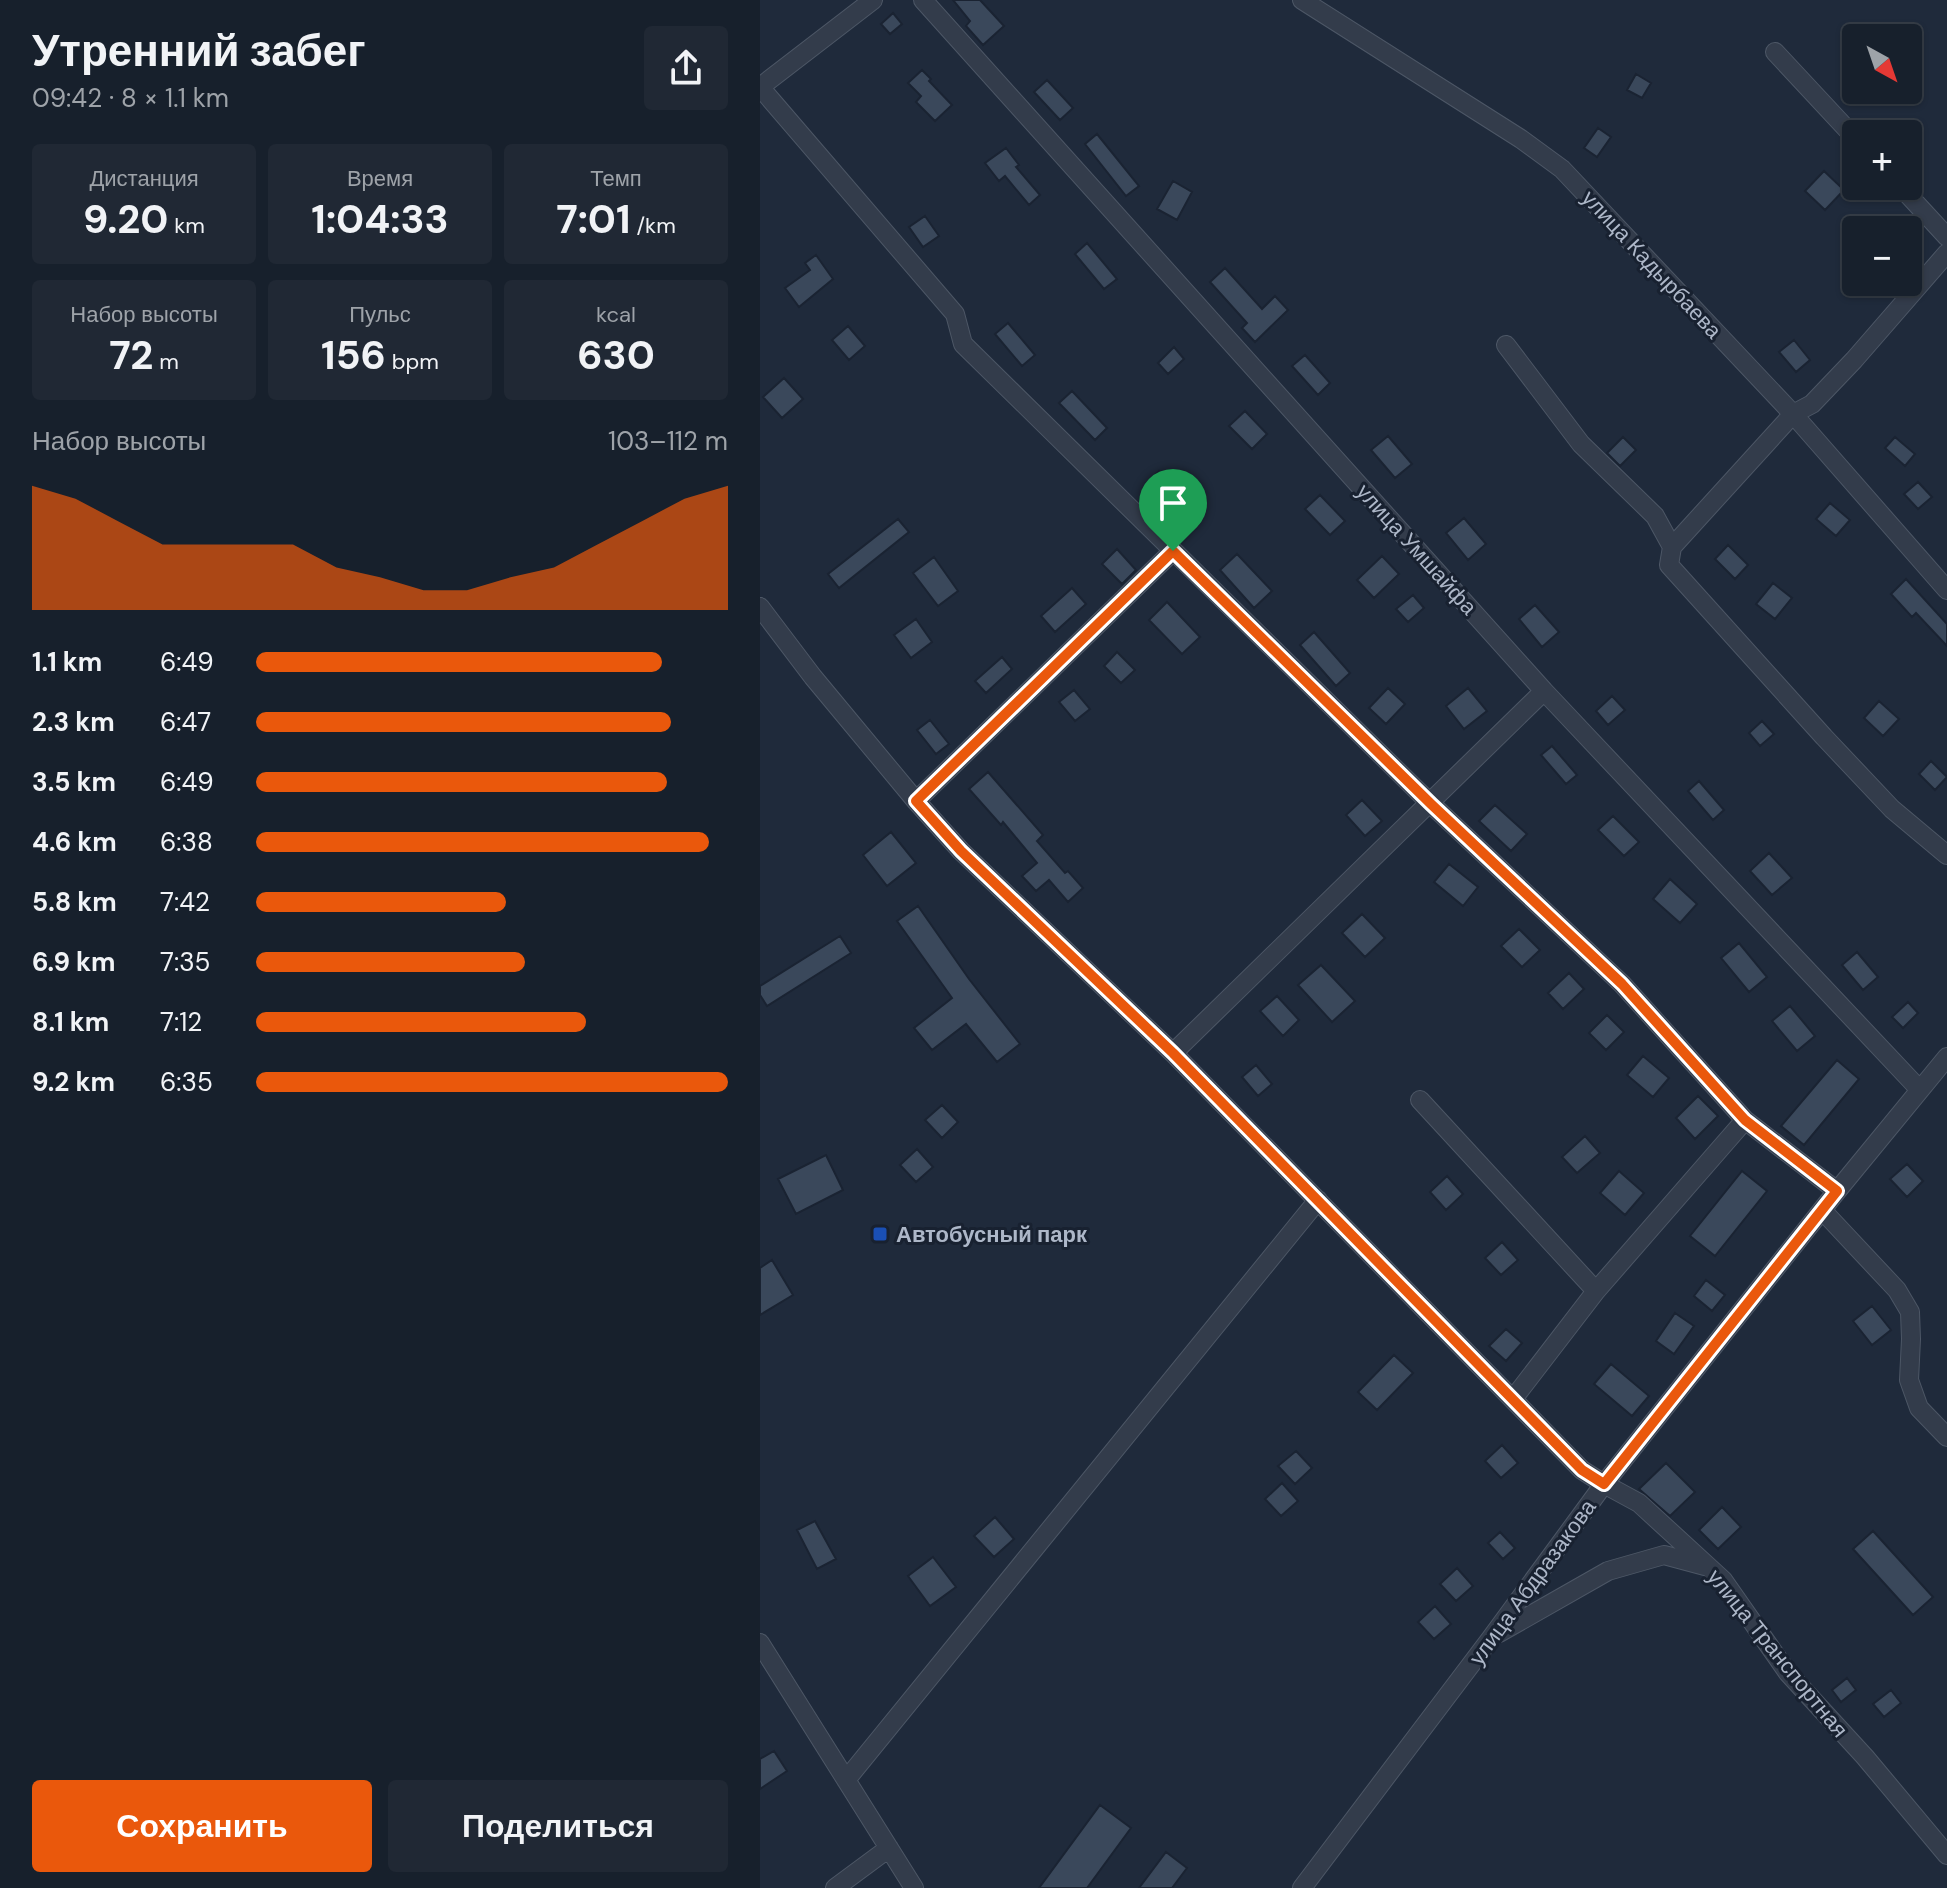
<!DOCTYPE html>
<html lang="ru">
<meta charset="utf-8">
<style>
:root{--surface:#17202c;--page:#202834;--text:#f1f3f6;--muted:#9ea3a9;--line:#363e48;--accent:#ea580c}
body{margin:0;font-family:"DM Sans",sans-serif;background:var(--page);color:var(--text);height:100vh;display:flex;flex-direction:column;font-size:30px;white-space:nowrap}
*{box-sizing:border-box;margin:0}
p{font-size:26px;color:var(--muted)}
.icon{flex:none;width:44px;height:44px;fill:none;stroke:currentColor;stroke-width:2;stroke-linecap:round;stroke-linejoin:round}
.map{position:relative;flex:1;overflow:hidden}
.details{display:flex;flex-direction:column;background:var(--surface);width:760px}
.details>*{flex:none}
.needle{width:52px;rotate:140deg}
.fabs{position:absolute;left:1082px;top:24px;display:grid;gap:16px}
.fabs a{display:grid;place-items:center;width:80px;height:80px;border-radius:8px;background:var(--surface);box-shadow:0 2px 6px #0004,0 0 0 2px var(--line);font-size:40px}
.pin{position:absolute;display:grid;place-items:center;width:68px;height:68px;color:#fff;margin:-82px -34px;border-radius:50% 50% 50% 0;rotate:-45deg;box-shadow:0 0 8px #0007}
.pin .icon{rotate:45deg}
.round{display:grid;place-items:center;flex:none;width:84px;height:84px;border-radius:8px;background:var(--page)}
.headline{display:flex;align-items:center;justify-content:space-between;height:136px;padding:0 32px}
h1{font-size:44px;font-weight:700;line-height:60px}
.figures{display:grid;grid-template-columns:repeat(3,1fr);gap:12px;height:136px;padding:8px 32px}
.figures div{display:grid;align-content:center;border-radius:8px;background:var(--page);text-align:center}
.figures b{font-size:40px;font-weight:700}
.figures small{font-size:22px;font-weight:400}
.figures p{font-size:22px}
.chart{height:224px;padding:16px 32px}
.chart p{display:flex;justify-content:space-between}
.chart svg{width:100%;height:144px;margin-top:8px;fill:var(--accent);opacity:.7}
.button{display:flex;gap:16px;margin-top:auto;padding:16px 32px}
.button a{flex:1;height:92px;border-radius:8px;background:var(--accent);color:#fff;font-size:32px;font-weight:700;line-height:92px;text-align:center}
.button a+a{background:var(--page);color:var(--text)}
ul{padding:0 32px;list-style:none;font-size:26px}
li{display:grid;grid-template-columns:128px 96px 1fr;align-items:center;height:60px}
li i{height:20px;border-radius:10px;background:var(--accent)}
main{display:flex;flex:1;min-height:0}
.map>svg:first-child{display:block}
.building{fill:#3a485b;stroke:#1a2332;stroke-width:2}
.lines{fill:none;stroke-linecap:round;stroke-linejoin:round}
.minor-casing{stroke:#4d5766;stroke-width:20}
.minor{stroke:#333c4b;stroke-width:18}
.route-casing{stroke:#fff;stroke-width:16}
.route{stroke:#ea580c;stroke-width:10}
.transit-dot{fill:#1a4fb4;stroke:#182130;stroke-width:3}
.labels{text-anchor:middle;stroke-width:6;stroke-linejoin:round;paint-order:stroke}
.street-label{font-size:22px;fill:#adb7c8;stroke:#182130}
.poi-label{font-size:22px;font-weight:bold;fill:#adb7c8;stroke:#182130;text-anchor:start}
</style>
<main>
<section class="details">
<div class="headline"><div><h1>Утренний забег</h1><p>09:42 · 8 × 1.1 km</p></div><a class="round"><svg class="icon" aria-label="share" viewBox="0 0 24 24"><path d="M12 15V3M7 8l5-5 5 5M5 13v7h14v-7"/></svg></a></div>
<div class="figures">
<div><p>Дистанция</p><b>9.20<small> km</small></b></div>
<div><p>Время</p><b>1:04:33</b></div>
<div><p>Темп</p><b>7:01<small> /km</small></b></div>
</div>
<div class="figures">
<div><p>Набор высоты</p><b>72<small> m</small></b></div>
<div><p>Пульс</p><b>156<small> bpm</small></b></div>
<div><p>kcal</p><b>630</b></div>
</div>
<div class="chart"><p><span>Набор высоты</span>103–112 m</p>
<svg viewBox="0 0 160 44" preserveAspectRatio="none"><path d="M0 44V6L10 10L20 17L30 24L40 24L50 24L60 24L70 31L80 34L90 38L100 38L110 34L120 31L130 24L140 17L150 10L160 6V44z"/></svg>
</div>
<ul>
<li><b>1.1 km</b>6:49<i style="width:86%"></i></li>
<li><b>2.3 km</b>6:47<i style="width:88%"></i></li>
<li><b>3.5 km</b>6:49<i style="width:87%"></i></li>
<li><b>4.6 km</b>6:38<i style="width:96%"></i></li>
<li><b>5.8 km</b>7:42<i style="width:53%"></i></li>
<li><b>6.9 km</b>7:35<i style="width:57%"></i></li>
<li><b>8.1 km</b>7:12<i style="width:70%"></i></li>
<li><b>9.2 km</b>6:35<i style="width:100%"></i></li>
</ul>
<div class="button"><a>Сохранить</a><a>Поделиться</a></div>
</section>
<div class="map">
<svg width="1187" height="1888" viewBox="0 0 1187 1888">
<rect width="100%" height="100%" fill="#1f2a3b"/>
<path class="building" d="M193,0H220L244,26L223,45L206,26L210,21Z
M133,13L142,24L130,34L121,24Z
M162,70L171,79L169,81L192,105L175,121L156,102L161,96L148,83Z
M876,74L891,83L882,98L867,90Z
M287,80L313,108L300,120L274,92Z
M838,128L851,137L837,157L824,148Z
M337,134L379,186L366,196L325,144Z
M246,148L259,165L256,167L280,195L269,205L245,176L239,181L225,163Z
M1064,171L1084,190L1065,210L1045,191Z
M413,181L432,192L417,220L397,209Z
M165,216L179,236L163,247L149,227Z
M327,243L357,279L344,289L315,254Z
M56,255L73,279L39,307L25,288L50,270L45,263Z
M465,268L502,309L515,296L528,310L495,342L482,328L487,323L450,282Z
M248,323L275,355L262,366L235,334Z
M88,326L105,346L89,360L72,340Z
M1034,340L1050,360L1036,372L1019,352Z
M414,347L424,359L408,374L398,363Z
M545,355L570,383L558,395L532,366Z
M24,378L43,399L22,418L3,397Z
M312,391L347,428L335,440L299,403Z
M485,411L507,434L492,449L469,426Z
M628,436L652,464L635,478L611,450Z
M863,437L876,450L860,466L847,453Z
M1135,437L1155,454L1145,466L1125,448Z
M399,471L433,508L421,519L387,483Z
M1158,482L1172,497L1158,509L1144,494Z
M560,495L585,521L570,535L545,509Z
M1070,503L1090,520L1076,536L1056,519Z
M704,518L726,544L708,560L686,533Z
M138,519L149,532L79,588L68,574Z
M968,545L988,565L975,579L955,559Z
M357,549L376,570L362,584L342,564Z
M477,554L512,591L494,608L460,570Z
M622,556L639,574L614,598L597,580Z
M174,557L198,591L178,606L153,573Z
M1146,579L1187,624V646L1156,613L1152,617L1131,594Z
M1013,583L1032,598L1015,619L996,604Z
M312,588L326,604L295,632L281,616Z
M653,595L664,608L648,622L636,609Z
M407,602L440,637L422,654L389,620Z
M775,605L799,632L782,647L759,619Z
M156,619L172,642L151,658L134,635Z
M554,632L590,673L576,686L540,645Z
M357,652L375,670L361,683L344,666Z
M242,657L252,669L226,693L215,681Z
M628,688L645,704L626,724L609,708Z
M708,688L727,711L704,729L686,706Z
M314,690L330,709L315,721L299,702Z
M852,696L865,710L848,725L836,711Z
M1119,701L1139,719L1123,736L1104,718Z
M170,720L189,744L176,754L157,730Z
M1002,721L1014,734L1000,746L989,733Z
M792,746L817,775L806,784L781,755Z
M1171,761L1187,777L1175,790L1159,774Z
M228,772L283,835L277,841L305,873L308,871L323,888L308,902L289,880L276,891L262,876L277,863L243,822L241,825L209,789Z
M939,781L964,810L953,820L928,791Z
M602,800L622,821L605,836L586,815Z
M735,805L767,834L751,851L719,821Z
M853,816L879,842L864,856L838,830Z
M131,832L156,863L127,886L103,855Z
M1009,853L1032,878L1012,895L990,871Z
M689,864L718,887L703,906L674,882Z
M910,879L937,904L920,923L893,899Z
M158,906L209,979L260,1044L237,1062L206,1024L172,1050L154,1028L192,998L137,921Z
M602,914L625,938L605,957L582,933Z
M759,929L780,950L762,967L741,946Z
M80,936L91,953L7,1006L0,995V986Z
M979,943L1007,977L989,992L961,958Z
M1097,952L1118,977L1103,990L1082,965Z
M561,965L595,1001L572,1022L538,985Z
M809,973L824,989L803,1009L788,993Z
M517,996L539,1020L523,1036L500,1011Z
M1148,1002L1158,1013L1143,1028L1132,1017Z
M1030,1006L1055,1036L1037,1051L1012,1021Z
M847,1015L864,1032L846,1050L829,1033Z
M883,1056L909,1078L893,1097L867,1075Z
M1077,1060L1099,1079L1044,1145L1021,1126Z
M496,1065L512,1084L498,1096L482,1077Z
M938,1096L958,1116L935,1139L916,1118Z
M182,1105L198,1122L182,1138L165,1120Z
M825,1136L840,1153L817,1173L802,1157Z
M157,1149L173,1167L156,1182L140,1165Z
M66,1155L83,1190L36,1214L18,1179Z
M1147,1164L1163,1181L1147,1197L1130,1179Z
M859,1171L884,1193L865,1215L840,1193Z
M982,1171L1007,1191L955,1256L930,1236Z
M687,1176L703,1194L686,1210L670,1192Z
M742,1242L758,1260L741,1275L725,1258Z
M12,1260L33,1295L0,1315V1268Z
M946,1280L965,1295L952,1311L934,1296Z
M1112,1306L1131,1330L1112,1345L1093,1321Z
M915,1313L934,1326L914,1354L896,1341Z
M746,1329L762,1343L746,1361L729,1346Z
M634,1355L653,1373L617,1410L598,1392Z
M851,1364L889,1396L872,1416L834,1384Z
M742,1445L758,1463L741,1478L725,1461Z
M536,1451L552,1468L535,1484L518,1466Z
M906,1463L935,1492L910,1516L879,1489Z
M522,1483L538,1501L521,1516L505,1499Z
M962,1507L981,1527L958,1549L939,1530Z
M235,1517L254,1539L234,1557L214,1536Z
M55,1521L76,1559L57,1569L37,1530Z
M1113,1531L1173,1597L1153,1615L1093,1549Z
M740,1532L755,1548L743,1559L728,1543Z
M173,1557L196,1587L170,1606L148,1576Z
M697,1568L713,1586L696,1601L680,1584Z
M675,1606L691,1624L674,1639L658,1622Z
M1087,1678L1096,1690L1081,1702L1072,1690Z
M1131,1690L1141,1703L1124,1717L1113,1704Z
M14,1751L27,1771L0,1789V1759Z
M340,1805L371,1828L327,1888H279Z
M406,1852L427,1868L412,1888H379Z"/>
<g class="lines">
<g class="minor-casing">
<path id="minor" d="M163,0L784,691L1160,1090
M542,0L761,139L802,169L1033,414L1187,590
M1015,52L1096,139
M0,87L195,314L203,344L671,804L862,984L985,1120L1077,1191
M0,87L113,0
M1140,186L1187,237
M1187,253L1094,360L1052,404L1033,414L912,547L909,565L1064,737L1132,809L1187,855
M746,345L821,444L895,516L912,547
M0,607L53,677L156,801L201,851L413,1053L822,1470L844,1484L879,1503L963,1580L1028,1673L1105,1757L1187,1855
M156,801L413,551
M413,1053L784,691
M660,1100L836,1291
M1062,1210L1137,1290L1150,1312L1151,1339L1149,1380L1159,1408L1187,1437
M753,1399L836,1291L985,1120
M739,1633L848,1571L904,1555L945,1566
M0,1643L154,1888
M86,1780L558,1200
M75,1888L129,1848
M542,1888L731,1638L844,1484L1077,1191L1187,1057"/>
</g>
<use href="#minor" class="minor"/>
</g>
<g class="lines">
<g class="route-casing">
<path id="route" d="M413,551L671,804L862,984L985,1120L1077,1191L844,1484L822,1470L413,1053L201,851L156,801Z"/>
</g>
<use href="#route" class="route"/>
</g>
<rect class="transit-dot" x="112" y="1226" width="16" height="16" rx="4"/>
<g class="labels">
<g class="street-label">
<text transform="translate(892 264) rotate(47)" y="8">улица Кадырбаева</text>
<text transform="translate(657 549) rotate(48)" y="8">улица Умшайфа</text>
<text transform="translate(772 1582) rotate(-54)" y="8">улица Абдразакова</text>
<text transform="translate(1018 1653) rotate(51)" y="8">улица Транспортная</text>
</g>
<g class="poi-label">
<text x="136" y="1242">Автобусный парк</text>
</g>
</g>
</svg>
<div class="fabs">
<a><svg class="needle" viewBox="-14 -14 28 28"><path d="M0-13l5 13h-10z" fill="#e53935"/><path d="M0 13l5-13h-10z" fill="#9ea3a9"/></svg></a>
<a>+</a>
<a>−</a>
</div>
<div class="pin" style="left:413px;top:551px;background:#1e9e55"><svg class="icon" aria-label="arrive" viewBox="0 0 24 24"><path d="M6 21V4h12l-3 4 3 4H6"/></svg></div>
</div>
</main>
